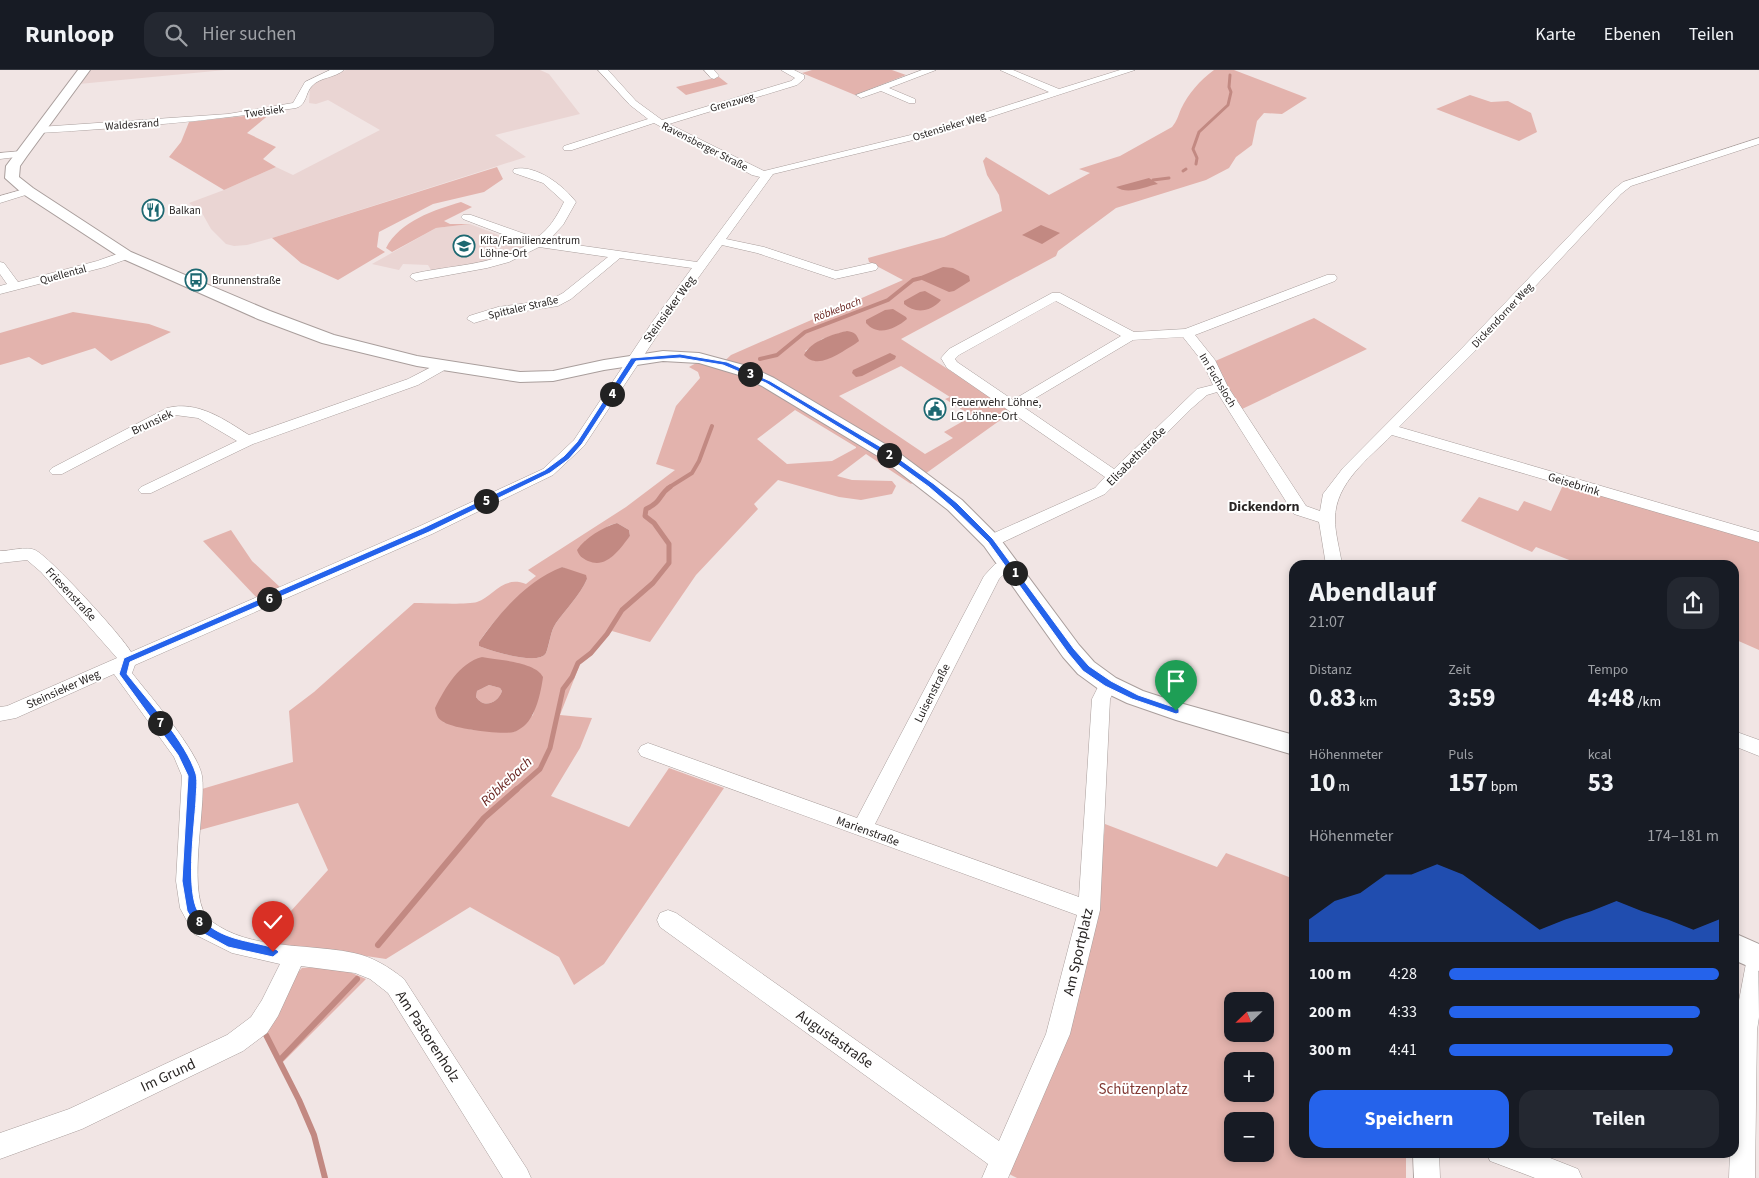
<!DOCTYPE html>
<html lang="de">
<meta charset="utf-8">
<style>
:root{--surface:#171b24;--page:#242831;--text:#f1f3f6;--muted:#9ea1a6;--line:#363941;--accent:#2563eb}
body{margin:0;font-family:"Source Sans 3",sans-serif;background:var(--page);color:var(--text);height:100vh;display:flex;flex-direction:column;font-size:19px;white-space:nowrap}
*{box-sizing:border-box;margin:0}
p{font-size:16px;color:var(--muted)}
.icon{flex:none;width:28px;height:28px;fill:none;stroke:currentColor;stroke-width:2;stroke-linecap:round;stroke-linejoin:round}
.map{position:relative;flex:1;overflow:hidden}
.drawer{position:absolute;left:1289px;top:490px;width:450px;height:598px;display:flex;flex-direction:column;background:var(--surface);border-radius:15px;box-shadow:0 2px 8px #0003}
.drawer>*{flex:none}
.needle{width:32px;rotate:247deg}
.buttons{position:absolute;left:1224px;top:922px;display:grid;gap:10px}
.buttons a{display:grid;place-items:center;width:50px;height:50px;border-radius:10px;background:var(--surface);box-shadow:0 2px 8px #0003;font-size:25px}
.pin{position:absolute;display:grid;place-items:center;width:42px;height:42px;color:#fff;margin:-51px -21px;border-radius:50% 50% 50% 0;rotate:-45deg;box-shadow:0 0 5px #0007}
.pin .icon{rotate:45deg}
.km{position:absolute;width:25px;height:25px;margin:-12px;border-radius:50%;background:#222;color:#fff;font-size:14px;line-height:25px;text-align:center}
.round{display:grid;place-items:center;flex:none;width:52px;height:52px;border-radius:15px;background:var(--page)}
.summary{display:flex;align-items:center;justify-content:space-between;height:85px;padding:0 20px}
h1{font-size:28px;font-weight:700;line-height:38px}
.stats{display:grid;grid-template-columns:repeat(3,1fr);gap:8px;height:85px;padding:5px 20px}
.stats div{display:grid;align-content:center}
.stats b{font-size:25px;font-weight:700}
.stats small{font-size:14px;font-weight:400}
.stats p{font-size:14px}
.chart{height:140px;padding:10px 20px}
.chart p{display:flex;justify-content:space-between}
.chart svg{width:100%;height:90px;margin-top:5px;fill:var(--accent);opacity:.7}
.cta{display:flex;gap:10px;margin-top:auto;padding:10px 20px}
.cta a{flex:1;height:58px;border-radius:15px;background:var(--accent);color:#fff;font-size:20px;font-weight:700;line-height:58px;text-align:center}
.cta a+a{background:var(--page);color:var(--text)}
ul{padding:0 20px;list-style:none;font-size:16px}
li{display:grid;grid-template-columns:80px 60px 1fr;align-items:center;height:38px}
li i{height:12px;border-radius:6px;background:var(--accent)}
header{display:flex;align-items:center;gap:30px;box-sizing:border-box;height:70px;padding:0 25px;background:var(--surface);border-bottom:1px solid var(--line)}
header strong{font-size:24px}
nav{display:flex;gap:28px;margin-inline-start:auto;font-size:18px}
.search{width:350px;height:45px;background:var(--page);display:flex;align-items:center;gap:12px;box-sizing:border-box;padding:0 18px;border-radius:15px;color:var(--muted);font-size:19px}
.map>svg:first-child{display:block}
.built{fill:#ead5d3}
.green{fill:#e3b3ad;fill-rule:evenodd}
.water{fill:#c28982;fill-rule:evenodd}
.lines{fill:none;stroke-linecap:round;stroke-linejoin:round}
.stream-far3{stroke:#c28982;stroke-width:3}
.stream-far2{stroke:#c28982;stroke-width:4}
.stream-far1{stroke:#c28982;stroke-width:5}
.stream{stroke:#c28982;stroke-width:6}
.minor-casing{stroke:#a99e9c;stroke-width:1}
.tertiary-casing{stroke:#a99e9c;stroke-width:2}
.minor{fill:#fff;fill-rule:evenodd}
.tertiary{fill:#fff;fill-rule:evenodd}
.route{fill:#2563eb;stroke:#fff}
.labels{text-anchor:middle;stroke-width:4;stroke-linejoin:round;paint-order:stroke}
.far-street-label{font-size:11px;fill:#292524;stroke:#fff}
.far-poi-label{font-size:11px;fill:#292524;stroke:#fff;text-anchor:start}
.far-water-label{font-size:11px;font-style:italic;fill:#69231f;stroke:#fff}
.street-label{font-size:12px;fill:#292524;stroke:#fff}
.poi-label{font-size:12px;fill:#292524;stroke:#fff;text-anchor:start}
.neighbourhood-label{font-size:14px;font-weight:bold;fill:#292524;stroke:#fff}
.water-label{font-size:14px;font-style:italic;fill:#69231f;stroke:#fff}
.near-street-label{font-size:15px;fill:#292524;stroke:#fff}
.near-park-label{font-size:15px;fill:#813933;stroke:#fff}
</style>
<header>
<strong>Runloop</strong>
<div class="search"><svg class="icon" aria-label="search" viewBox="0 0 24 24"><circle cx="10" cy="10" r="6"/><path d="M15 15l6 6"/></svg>Hier suchen</div>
<nav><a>Karte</a><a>Ebenen</a><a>Teilen</a></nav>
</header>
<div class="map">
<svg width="1759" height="1108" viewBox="0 0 1759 1108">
<rect width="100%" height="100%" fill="#f1e5e4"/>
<path class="built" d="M90,0H225L79,14Z
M346,0H540L549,4L580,44L495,65L526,87L272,168L247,175L234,176L226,174L211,159L202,143L189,133L224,120L276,97L293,105L380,60L328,30L316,34L309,33L310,17L315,12Z
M470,154L524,175V177L508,185L476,194L431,200L428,195L403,194L399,200L372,194L436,158Z"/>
<path class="green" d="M812,0H892L906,5L855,25L802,3Z
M1214,0H1234L1307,28L1282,44L1264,43L1257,51L1252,75L1236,87L1229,98L1206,110L1116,138L1058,181L1056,186L901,269L1013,341L911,414L866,384L837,406L852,410L892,411L896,416L892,424L861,430L839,427L778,410L754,434L758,439L696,505L650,572L612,561L592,585L580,594L560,645L592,648L580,678L551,726L629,757L669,698L724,718L604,894L574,915L559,887L470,837L386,889L326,880L262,873L328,800L298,733L200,760L202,719L293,692L289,641L314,622L414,533C427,533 467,535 477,532C493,527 502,505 526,514L536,506L528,500L626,437L675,400L656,394L676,336L700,308L698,302L689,297L698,292L717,298L731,285L903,210L869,192L868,188L944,167L1002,141L999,125L987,105L983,91L986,87L1049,125L1090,103L1079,99L1120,86L1172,57C1177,51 1178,46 1181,39C1188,24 1200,10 1214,0ZM847,261L818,291L805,281L822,269ZM901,296L950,327L945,329L972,346L944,362L953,368L925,384L839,326ZM795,340L856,377V378L832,391L787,394L757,369ZM617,453L629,460L630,466L610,488L585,471L610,455ZM562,497L587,509C580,525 566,539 556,553C550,562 550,574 546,583C539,596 491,581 479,576V572C500,541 528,514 562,497ZM482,587L536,633L533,645L514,662L473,660L443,652Z
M719,7L728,14L686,25L676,17Z
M1470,25L1491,32L1508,31L1531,43L1537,62L1519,71L1436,39Z
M271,43L247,63L276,77L263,89L276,97L224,120L169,87L181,72L189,52Z
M497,97L503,109L484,122L433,134L379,162L377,177L385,182L338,210L301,193L272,168Z
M461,132L472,137L444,151L450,154H470L436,158L392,182L386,178C400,151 434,140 461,132Z
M73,242L149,254L171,262L111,291L95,278L42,295L29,287L0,295V263Z
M1314,248L1367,279L1240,340L1213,292Z
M1564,413L1759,471V580L1734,569V495H1582L1536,477L1532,482L1461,451L1479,427L1518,441L1524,431L1551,441Z
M231,460L252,491L282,519L258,529L203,471Z
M489,615L500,618L502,621C498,633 484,639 476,627L477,621Z
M1105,754L1217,797L1226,783L1294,809V1082L1406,1083V1108H1017L1005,1102L1097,842ZM1232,931H1265V964H1232ZM1232,991H1265V1024H1232ZM1232,1051H1265V1084H1232Z
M328,896L340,898L366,909L280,995L262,961L291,909L302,898Z"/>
<path class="water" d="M1149,108L1158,114C1144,117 1128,125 1116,117Z
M1041,155L1060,163L1042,174L1022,165Z
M943,197L953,198L969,206L970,211L954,221L949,222L922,210L921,206Z
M925,221L941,230C931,242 915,244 904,234V231L920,222Z
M893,239L906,247L907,249C895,259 878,267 866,253V250L885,240Z
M847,261C854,262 857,264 859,271L855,274C841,282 818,301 804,285C811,271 833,264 847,261Z
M890,283L896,286L895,289L862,306L856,307L852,303L853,300Z
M617,453L629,460L630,466C619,480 607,499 588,491C582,488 579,486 577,480C585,468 603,457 617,453Z
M562,497L586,505L587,509C580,525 566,539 556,553C550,562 550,573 546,583C539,596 491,581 479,576V572C499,543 528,510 562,497Z
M482,587C498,590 536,592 543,607C541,622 536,646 524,656C521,658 517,661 514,662C501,665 452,659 442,651C437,648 436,643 435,638C445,618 459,593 482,587ZM489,615L500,618L502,621C498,633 484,639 476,627L477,621Z"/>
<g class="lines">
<path class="stream-far3" d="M1196,94L1197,88L1193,79L1199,62L1228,35L1231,22L1229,17L1230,5
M1183,101L1186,99
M1153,110L1169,108"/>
<path class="stream-far2" d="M760,289L777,285L805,262L888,230L913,210L921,208
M668,418L692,403L699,391L712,356"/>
<path class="stream-far1" d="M516,720L540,699L550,678L563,619L572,607L578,593L591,583L607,564L622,540L653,513L669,493V474L654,453L645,446L646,439C662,432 659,424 670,417"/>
<path class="stream" d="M378,875L484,748L517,719
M266,965L299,1030L314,1065L325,1108
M280,990L357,909"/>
<g class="minor-casing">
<path id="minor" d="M330,0H344C335,8 320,7 312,16C305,23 307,35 296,38C211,51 126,58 39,63L34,60L39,57L228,44L293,33L305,12Z
M598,0H608L636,31L662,50L791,11L795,8L781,0H794L804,5V9L797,15L669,54L764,101L931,60L1049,22L1000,0H1013L1059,19L1120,0H1135L938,64L773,104L726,169L764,177L836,201L872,193L876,194L878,197L876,200L835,209L757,183L722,175L664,255L584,376L553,405L432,464L135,595L132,603C150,626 198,681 202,706C207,738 184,831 211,851C251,881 308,873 354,883C373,887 389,897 404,909L527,1099L531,1108H503L388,923L370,909L355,903L301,896L278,946L267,963L243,981L82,1059L0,1089V1063L69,1039L227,965L251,947L262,930L280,894L232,883L194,864L180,838L176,811L182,706L174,687L114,604L16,648L0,651V637L7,636L117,588L41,502L27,490L0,493V481C10,481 26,476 35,480C49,486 123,567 131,582L420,456L543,399L574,370L653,251L692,198L620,188L571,229L558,236L500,245L474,253L467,249L469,246L498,237L550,230L563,223L608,187L539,177L509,192L487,198L416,211L410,207L412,204C450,195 493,196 528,174L463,149L461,147L463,145H471L536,168C549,160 557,146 564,132L543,113L514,103L513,101L514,99C536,94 564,116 576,132L563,155L548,171L697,192L760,107L752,105L654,53L572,80H564L563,78L564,76L648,49L630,35Z
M704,0H714L719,6L714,9L711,8Z
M922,0H936L889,18L915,29V33H909L881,21L861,28L856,25Z
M1759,68V74L1631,116L1621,124L1474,282L1399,357L1759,462V472L1392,365C1369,388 1335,413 1335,449C1335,464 1340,480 1342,495H1326L1319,452L1294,444L1217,322L1207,325L1192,338L1105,424L997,475L991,476L985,475L983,471L985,467L1095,418L1105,407L947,298L941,288L949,279L1052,223H1060L1134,262L1185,259L1327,205H1335L1337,208L1335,211L1195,265L1215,290L1228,317L1306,436L1320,441L1323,424L1343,398L1464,276L1613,120L1623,112ZM1056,231L1121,266L1013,330L957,292L955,289L959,285ZM1183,267L1202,291L1213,315L1197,319L1114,399L1022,336L1133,270Z
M21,81L25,82L26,84L25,86L0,89V83Z
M28,118L34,121L32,123L0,133V126Z
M126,181L132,185L130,188L105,197L0,224V216L7,214L0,204V192L4,193L18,212L97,191Z
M443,291L450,295L448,298L418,315L253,374L151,423H141L138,420L141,417L237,371L198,348L175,345L62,404H52L49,401L52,398L167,338C198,330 225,350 249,365L408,309Z
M1010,490L1016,492L1018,496L1016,500L1006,502L999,509L875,754L1079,827L1092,629L1102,609L1108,607L1114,609L1117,614L1110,629L1100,840L1070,964L1008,1108H982L988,1094L660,857L657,850L660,843L668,840L676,843L999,1071L1046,964L1077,845L641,686L638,681L641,676L648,673L857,748L984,506L995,494Z
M1734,661L1759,670V686L1734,676Z
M1758,878L1759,947L1757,960L1755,1108H1729L1730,1082H1734V957L1747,888L1750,881Z
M1413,1082H1439L1440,1108H1414Z
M1487,1082H1535L1578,1099L1582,1108H1535L1490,1091Z"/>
</g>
<g class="tertiary-casing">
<path id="tertiary" d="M78,0H90L27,86L20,96L19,107L33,118L131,182L270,241L334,265L417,286L520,302L553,301L604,290L663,281L699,283L751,297L774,308L895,380L962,430L998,466L1079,575L1094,592L1116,608L1143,621L1180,633L1294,665V685L1176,650L1127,633L1100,620L1078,604L1063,587L984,476L948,440L881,388L762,316L739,305L699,293L663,291L604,300L553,311L520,312L417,296L322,273L258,249L121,188L23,124L5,108L6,96Z
M1734,863L1759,874V901L1734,890Z"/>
</g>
<use href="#minor" class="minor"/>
<use href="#tertiary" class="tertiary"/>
</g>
<path class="route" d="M680,284L727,292L770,311L891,383L934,414L957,433L993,469L1074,579L1089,596L1111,611L1138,625L1179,639V643L1176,644L1132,629L1105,616L1083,601L1068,583L988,472L952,437L929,417L886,386L766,313L723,295L680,288L636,291L582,374L569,389L550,403L429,462L130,592L127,604C149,632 186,672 196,704C198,712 196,723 196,731C194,759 187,812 196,837C209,876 272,870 279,882L273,887L228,877L199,861L187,841L182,811L188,706L178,685L119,604L124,588L423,458L545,400L564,386L577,372L631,288Z"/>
<defs>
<g id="restaurant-ring" transform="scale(1.125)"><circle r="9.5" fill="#fff" stroke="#1d6871" stroke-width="1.5"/><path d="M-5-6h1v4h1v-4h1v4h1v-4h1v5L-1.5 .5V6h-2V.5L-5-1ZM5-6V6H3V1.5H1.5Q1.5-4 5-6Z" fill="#1d6871"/></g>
<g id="school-ring" transform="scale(1.125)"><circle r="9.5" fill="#fff" stroke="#1d6871" stroke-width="1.5"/><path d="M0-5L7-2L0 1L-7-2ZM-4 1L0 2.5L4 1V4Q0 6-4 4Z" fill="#1d6871"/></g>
<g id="bus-ring" transform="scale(1.125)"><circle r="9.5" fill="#fff" stroke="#1d6871" stroke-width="1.5"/><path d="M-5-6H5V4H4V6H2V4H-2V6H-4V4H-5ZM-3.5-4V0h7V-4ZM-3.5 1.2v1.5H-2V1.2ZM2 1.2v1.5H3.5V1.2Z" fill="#1d6871"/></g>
<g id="civic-ring" transform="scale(1.125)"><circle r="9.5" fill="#fff" stroke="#1d6871" stroke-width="1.5"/><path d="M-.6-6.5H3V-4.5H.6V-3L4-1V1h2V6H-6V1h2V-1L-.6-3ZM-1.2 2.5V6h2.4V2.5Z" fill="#1d6871"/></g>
</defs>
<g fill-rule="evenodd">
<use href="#restaurant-ring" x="153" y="140"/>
<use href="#school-ring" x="464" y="176"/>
<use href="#bus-ring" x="196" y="210"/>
<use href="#civic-ring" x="935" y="339"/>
</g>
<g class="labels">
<g class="far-street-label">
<text transform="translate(732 32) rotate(-16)" y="4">Grenzweg</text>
<text transform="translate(264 41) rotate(-8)" y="4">Twelsiek</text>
<text transform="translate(132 54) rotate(-4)" y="4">Waldesrand</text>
<text transform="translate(949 56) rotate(-17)" y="4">Ostensieker Weg</text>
<text transform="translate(705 76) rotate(27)" y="4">Ravensberger Straße</text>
<text transform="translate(63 204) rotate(-15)" y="4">Quellental</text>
<text transform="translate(523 237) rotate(-13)" y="4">Spittaler Straße</text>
<text transform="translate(1502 245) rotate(-47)" y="4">Dickendorner Weg</text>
<text transform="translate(1218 310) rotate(59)" y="4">Im Fuchsloch</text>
</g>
<g class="far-poi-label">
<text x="169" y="144">Balkan</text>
<text x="480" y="174">Kita/Familienzentrum<tspan x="480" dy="13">Löhne-Ort</tspan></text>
<text x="212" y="214">Brunnenstraße</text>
</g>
<g class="far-water-label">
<text transform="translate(837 239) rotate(-21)" y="4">Röbkebach</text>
</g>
<g class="street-label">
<text transform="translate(669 239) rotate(-54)" y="4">Steinsieker Weg</text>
<text transform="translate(152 352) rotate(-25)" y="4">Brunsiek</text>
<text transform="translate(1136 386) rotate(-45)" y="4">Elisabethstraße</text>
<text transform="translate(1574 414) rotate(17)" y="4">Geisebrink</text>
<text transform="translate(71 524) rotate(47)" y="4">Friesenstraße</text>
<text transform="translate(63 619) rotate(-24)" y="4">Steinsieker Weg</text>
<text transform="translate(932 623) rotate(-63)" y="4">Luisenstraße</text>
<text transform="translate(868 761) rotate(20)" y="4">Marienstraße</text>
</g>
<g class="poi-label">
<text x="951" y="336">Feuerwehr Löhne,<tspan x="951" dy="14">LG Löhne-Ort</tspan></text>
</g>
<g class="neighbourhood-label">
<text x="1264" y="441">Dickendorn</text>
</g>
<g class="water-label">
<text transform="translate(506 711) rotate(-43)" y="5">Röbkebach</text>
</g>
<g class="near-street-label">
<text transform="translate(1078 882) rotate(-77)" y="5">Am Sportplatz</text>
<text transform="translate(428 966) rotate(57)" y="5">Am Pastorenholz</text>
<text transform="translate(835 969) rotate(35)" y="5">Augustastraße</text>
<text transform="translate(168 1005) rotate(-25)" y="5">Im Grund</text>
</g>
<g class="near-park-label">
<text x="1143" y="1024">Schützenplatz</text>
</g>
</g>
</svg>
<div class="buttons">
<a><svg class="needle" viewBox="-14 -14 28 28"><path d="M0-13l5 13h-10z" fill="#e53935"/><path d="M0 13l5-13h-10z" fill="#9ea1a6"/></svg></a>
<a>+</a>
<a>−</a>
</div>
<div class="pin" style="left:1176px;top:641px;background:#1e9e55"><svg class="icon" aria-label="arrive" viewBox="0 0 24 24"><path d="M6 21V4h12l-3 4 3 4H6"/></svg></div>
<div class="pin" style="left:273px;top:882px;background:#d93025"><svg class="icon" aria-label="check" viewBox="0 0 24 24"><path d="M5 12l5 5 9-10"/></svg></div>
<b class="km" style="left:1015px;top:503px">1</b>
<b class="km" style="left:889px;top:385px">2</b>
<b class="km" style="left:750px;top:304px">3</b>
<b class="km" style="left:612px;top:324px">4</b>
<b class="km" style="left:486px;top:431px">5</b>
<b class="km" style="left:269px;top:529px">6</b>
<b class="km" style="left:160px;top:653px">7</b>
<b class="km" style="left:199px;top:852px">8</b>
<section class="drawer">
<div class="summary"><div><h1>Abendlauf</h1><p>21:07</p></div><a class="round"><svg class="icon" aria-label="share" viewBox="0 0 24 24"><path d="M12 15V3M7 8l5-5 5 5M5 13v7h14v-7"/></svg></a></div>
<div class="stats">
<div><p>Distanz</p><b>0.83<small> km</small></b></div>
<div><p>Zeit</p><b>3:59</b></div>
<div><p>Tempo</p><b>4:48<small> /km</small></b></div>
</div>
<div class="stats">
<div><p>Höhenmeter</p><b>10<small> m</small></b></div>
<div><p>Puls</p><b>157<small> bpm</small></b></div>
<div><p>kcal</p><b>53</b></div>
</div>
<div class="chart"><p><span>Höhenmeter</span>174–181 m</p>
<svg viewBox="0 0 160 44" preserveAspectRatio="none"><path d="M0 44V33L10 24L20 20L30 11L40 11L50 6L60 11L70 20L80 29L90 38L100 33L110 29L120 24L130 29L140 33L150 38L160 33V44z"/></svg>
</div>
<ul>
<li><b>100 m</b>4:28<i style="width:100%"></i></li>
<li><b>200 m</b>4:33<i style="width:93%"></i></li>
<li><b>300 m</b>4:41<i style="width:83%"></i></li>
</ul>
<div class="cta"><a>Speichern</a><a>Teilen</a></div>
</section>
</div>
